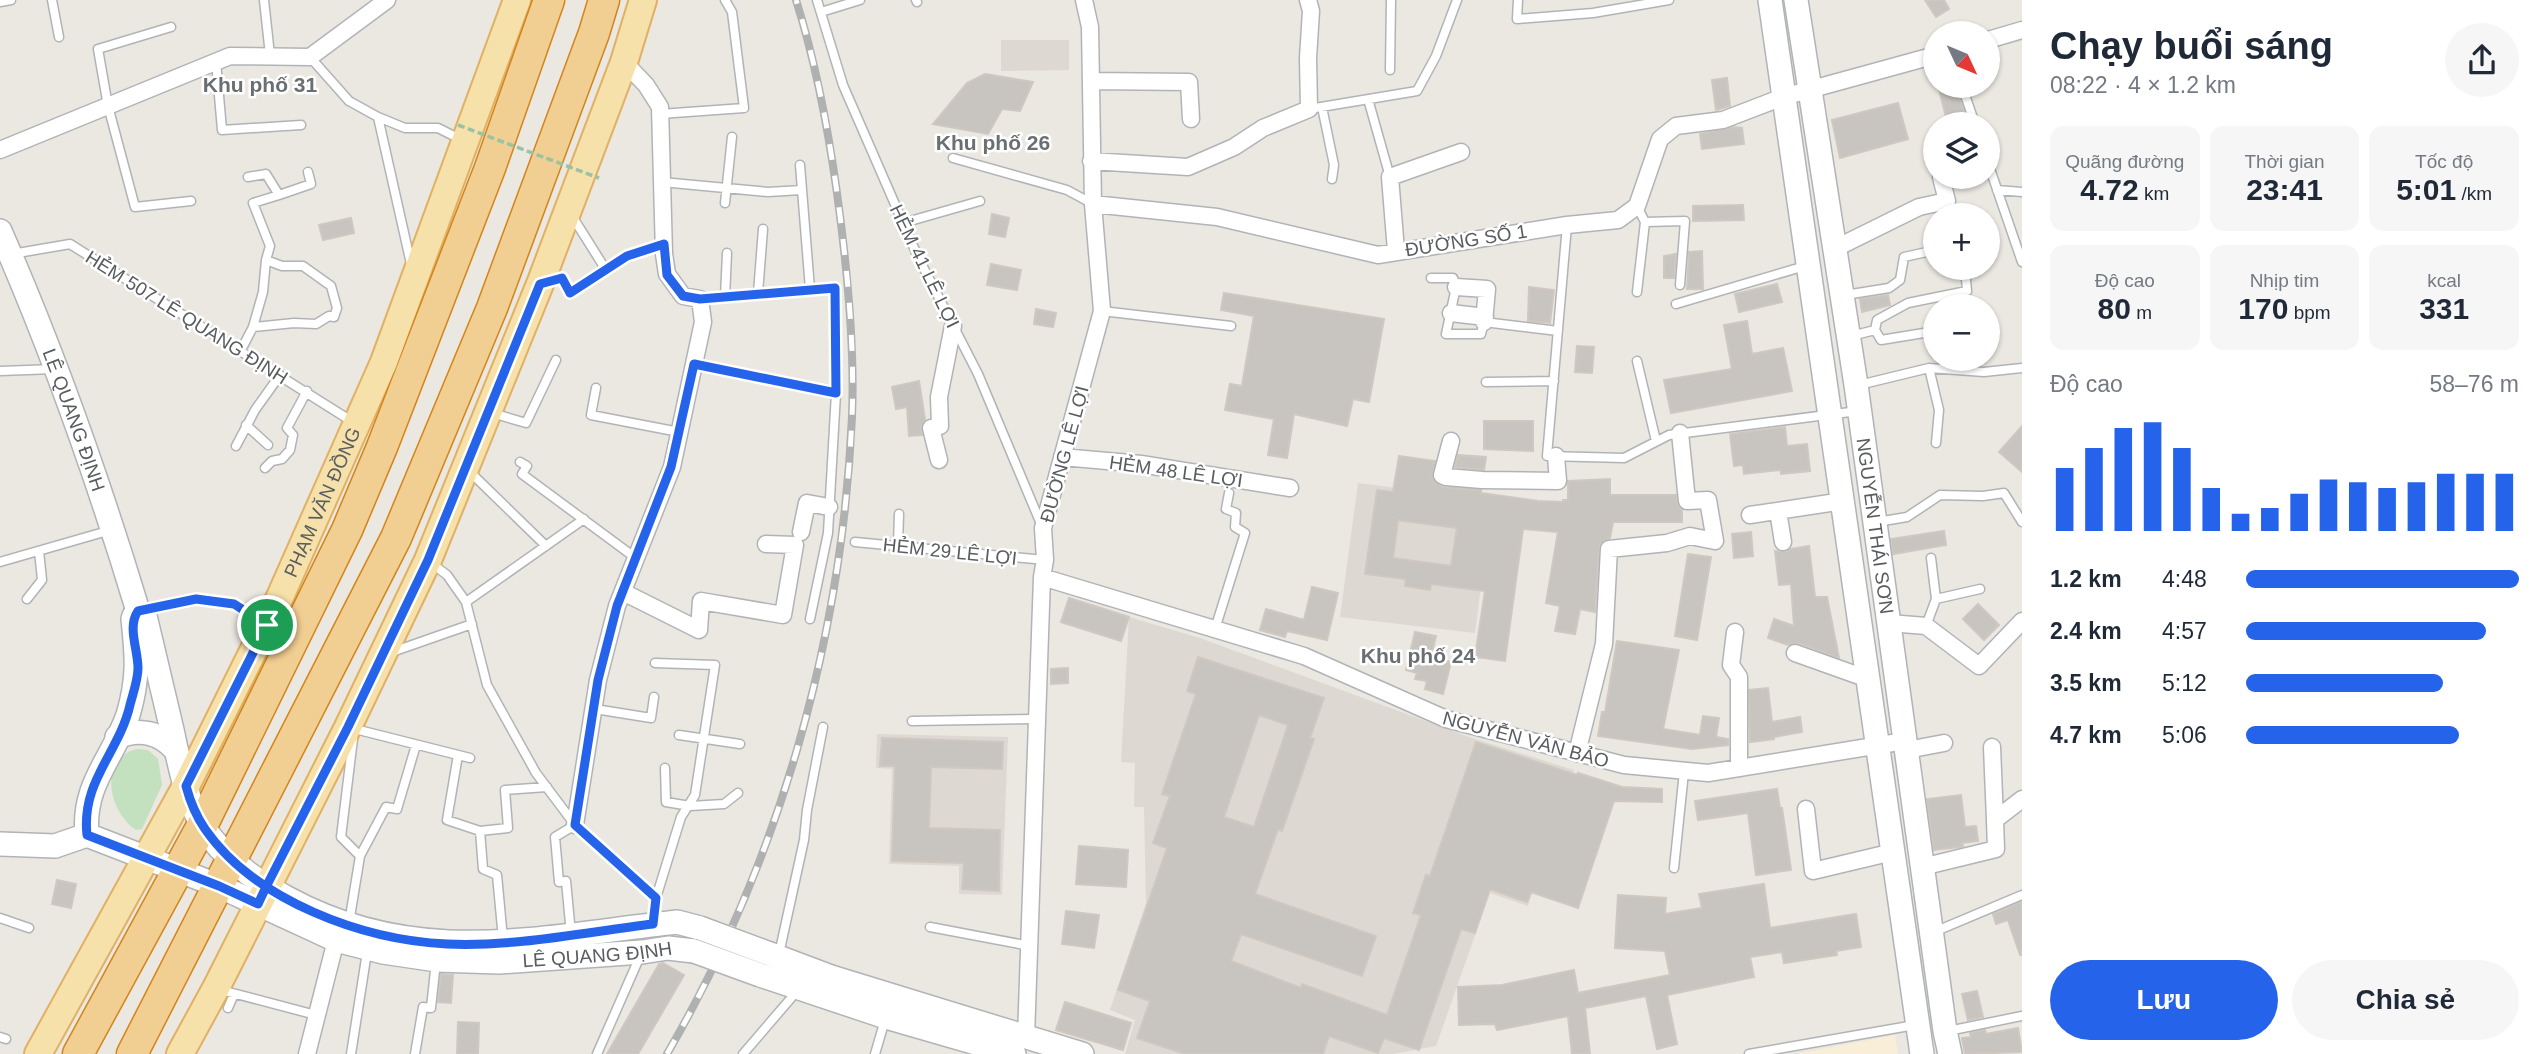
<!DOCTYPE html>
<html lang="vi">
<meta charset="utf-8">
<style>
:root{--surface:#fff;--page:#f6f6f7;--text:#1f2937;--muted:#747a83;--accent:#2563eb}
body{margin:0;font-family:Arial,sans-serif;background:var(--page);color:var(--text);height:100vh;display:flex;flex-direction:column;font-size:26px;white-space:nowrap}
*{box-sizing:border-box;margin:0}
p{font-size:23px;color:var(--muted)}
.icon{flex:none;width:38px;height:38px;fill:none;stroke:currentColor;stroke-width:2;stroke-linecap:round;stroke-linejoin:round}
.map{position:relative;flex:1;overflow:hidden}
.sheet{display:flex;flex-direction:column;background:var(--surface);width:525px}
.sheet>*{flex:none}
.needle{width:46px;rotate:134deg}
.tools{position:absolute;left:1923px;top:21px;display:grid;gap:14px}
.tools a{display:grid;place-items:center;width:77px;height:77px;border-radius:50%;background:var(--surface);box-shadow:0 2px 5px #0004;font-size:35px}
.pin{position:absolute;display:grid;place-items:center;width:60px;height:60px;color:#fff;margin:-30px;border:4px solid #fff;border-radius:50%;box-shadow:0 2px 7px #0007}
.round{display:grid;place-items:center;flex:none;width:74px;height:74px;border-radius:37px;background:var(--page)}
.headline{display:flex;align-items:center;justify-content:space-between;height:119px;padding:0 28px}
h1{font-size:38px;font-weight:700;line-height:52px}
.metrics{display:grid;grid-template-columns:repeat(3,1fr);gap:10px;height:119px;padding:7px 28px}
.metrics div{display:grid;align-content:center;border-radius:14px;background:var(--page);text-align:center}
.metrics b{font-size:30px;font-weight:700}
.metrics small{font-size:19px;font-weight:400}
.metrics p{font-size:19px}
.chart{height:196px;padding:14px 28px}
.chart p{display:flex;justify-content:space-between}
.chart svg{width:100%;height:126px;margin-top:7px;stroke:var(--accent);stroke-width:6}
.cta{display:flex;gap:14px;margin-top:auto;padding:14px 28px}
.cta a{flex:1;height:80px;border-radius:42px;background:var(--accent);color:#fff;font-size:28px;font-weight:700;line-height:80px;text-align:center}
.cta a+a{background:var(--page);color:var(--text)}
ul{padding:0 28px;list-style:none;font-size:23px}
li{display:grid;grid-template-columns:112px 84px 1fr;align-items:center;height:52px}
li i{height:18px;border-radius:9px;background:var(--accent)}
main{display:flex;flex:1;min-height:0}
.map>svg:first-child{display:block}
.commercial{fill:#f9eed7}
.education{fill:#ddd9d2}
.green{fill:#c3e0bf}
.building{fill:#c8c4bf;stroke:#cec8c0;stroke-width:2;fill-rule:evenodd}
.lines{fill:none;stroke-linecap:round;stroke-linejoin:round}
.lane-casing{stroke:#b1b4b7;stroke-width:11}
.street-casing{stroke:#b1b4b7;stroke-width:19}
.secondary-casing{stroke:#b0b4b7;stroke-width:26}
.primary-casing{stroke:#e1b063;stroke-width:30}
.highway-casing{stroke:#d48418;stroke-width:33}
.lane{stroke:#fff;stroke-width:8}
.street{stroke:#fff;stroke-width:16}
.secondary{stroke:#fff;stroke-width:23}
.primary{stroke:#f6e1ab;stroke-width:26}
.highway{stroke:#f1ce92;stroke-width:30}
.rail-casing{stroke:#afb0b0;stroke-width:8}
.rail{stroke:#fff;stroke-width:5;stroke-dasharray:16;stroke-linecap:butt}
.secondary-bridge-casing{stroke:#b0b4b7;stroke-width:26;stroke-linecap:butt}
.path-bridge{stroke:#9bc2a2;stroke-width:3.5;stroke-dasharray:7 3.5;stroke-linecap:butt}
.secondary-bridge{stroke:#fff;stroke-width:23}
.route-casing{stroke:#fff;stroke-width:14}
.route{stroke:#2563eb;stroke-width:9}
.labels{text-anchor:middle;stroke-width:5;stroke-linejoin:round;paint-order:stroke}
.street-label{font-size:19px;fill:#595d60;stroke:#fff}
.neighbourhood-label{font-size:21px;font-weight:bold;fill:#6a6f72;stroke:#fff}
</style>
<main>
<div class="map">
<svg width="2022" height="1054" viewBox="0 0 2022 1054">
<rect width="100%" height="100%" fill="#ebe7e1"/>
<path class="commercial" d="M1895,1035L1898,1054H1796Z"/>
<path class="education" d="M1001,40H1069V70L1001,71Z
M1358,483L1492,500L1475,633L1340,617Z
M1129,617L1200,638L1472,738L1574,770L1528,906L1490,893L1436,1046L1393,1054H1125L1135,1020L1110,1010L1146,903L1144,807H1134L1135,763L1121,762Z
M877,734L1008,737L1002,895L959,894V866L889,864L892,769L876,768Z"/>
<path class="green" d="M137,749L148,750L158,759L162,785L142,829L136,830C108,812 98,758 137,749Z"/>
<path class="building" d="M1925,0H1944L1949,9L1936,17Z
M985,74L1033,82L1020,111L1002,109L988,134L933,124L967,83Z
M1727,78L1730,106L1716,110L1712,80Z
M1938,86H1956L1967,120L1948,124Z
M1898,103L1908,139L1840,158L1832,120Z
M1733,127L1742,128L1744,144L1702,149L1700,134Z
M1743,205L1744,220L1693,221V206Z
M992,214L1009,218L1005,237L989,234Z
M351,218L354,233L323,240L319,225Z
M1702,251L1703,289H1687L1689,252Z
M1676,254L1674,278H1664V256Z
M991,264L1021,270L1017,290L987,285Z
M1777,284L1782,302L1739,312L1735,294Z
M1529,287L1554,290L1550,323L1528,321Z
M1224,293L1384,319L1369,402L1353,399L1347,426L1294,414L1287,458L1268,455L1274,419L1225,410L1230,384L1242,386L1254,316L1221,310Z
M1888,295L1890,305L1862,312L1860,299Z
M1036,309L1056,313L1053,327L1034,324Z
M1747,321L1752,354L1783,348L1792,391L1671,413L1664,380L1732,369L1724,325Z
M1577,346L1594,347L1592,373L1575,372Z
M919,381L925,419L921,426L922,435L909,436L907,407L896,409L892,387Z
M1484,421H1533V451L1484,449Z
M2022,426V472L1999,452Z
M1785,427L1787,446L1807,444L1810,471L1781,474V470L1744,474L1743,465L1734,466L1730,434Z
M1458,455L1486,457L1484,470L1455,467Z
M1399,456L1435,461L1432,478L1442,487L1481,490V493L1538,501L1563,502V500H1568V481L1610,479V495H1676L1678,506L1682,510V522H1613L1610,538L1603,541L1599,548L1595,612L1580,609L1575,634L1555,631L1560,606L1546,603L1558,532L1523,529L1505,661L1475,657L1485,591L1431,584L1430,590L1405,586L1406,579L1365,574L1377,490L1393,492ZM1398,520L1457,528L1451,566L1393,558Z
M1944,531L1946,545L1893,554L1891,539Z
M1751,532L1753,556L1734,558L1732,534Z
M1809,546L1815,597H1827L1839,658L1799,643L1788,645L1768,638L1774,619L1794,626L1791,584L1779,585L1775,551L1784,552L1791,549Z
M1688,554L1711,557L1697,640L1675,636Z
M1312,587L1338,593L1327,640L1287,631L1285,637L1260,630L1266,609L1304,620Z
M1069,598L1129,617L1121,641L1061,622Z
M1978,604L1999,625L1984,640L1963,619Z
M1415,632L1436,636L1431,657L1451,662L1443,694L1425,689L1427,681L1415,679L1417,673L1406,670Z
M1617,641L1679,650L1663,729L1700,735L1703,716L1719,718L1716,737L1728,739V745L1692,749L1598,736L1602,712H1605Z
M1198,657L1324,698L1310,738L1314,739L1282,831L1278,829L1255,894L1376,936L1362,976L1241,934L1231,961L1301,988L1302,984L1387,1015L1421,915L1413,913L1426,875L1430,876L1476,742L1577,775L1578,773L1622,787L1662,789V802L1614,801L1578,908L1531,892L1527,902L1490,889L1475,933L1461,929L1419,1050L1384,1038L1378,1053L1329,1036L1323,1054H1185L1137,1038L1150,1001L1118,990L1167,848L1153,843L1170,796L1162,794L1196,694L1187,691ZM1259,715L1288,725L1254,827L1224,817Z
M1068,668V683L1051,684V669Z
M1768,688L1772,722L1800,717L1802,732L1774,737V739L1750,742L1749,690Z
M882,738L1003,742L1002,769L931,767L929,828L1000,830L999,891L962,889L964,863L892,861L895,766H880Z
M1777,789L1780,808H1782L1791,870L1756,875L1748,813L1698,820L1695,801Z
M1961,795L1965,827L1976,826L1978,841L1962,843L1963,846L1960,847L1934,850L1927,799Z
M1079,846L1128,850L1126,887L1076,884Z
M57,880L76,884L71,908L52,904Z
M1764,884L1770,928L1856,914L1861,947L1836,951L1837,955L1784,963L1782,952L1750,957L1754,977L1667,995L1677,1044L1657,1049L1646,996L1585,1008L1590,1054H1572L1568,1016L1497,1030L1495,1024L1459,1025L1458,987L1502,985L1574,970L1578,993L1670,975L1665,951L1615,948L1618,895L1666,898L1665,914L1702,908L1699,894Z
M2022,902V955H2020L2008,920L1996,924L1993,914Z
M1066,911L1099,915L1094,948L1062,944Z
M663,963L684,975L638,1054H607L659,964Z
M441,974L453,975L451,1003L438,1002Z
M1977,991L1983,1017L1968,1020L1962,994Z
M1065,1002L1131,1023L1123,1050L1056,1030Z
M458,1022L479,1023L478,1054H457Z
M2018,1028L2022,1052L1965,1054L1962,1038L1971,1037L1970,1033L1985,1030L1986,1034Z"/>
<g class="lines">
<g class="lane-casing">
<path id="lane" d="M52,0L59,37
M264,0L270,55
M817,0L843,85L918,257L978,374L1041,524
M916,0L917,2
M1518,0L1517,19L1593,13L1669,0
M0,2L11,0
M821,12L860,0
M171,27L98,49L108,106L135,207L191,201
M310,57L349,101L378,117L405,128H438L462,140
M216,61L222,130L301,125
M1390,70L1391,0
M1962,86L1975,124
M1368,99L1390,177
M1322,107L1334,165L1332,179
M1309,109L1417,91L1436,56L1457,0
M660,114L744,108L732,12L725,0
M378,117L411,264
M953,158L1067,190L1093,204
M1988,163L2022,262
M800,165L810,289
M662,182L768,192L802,190
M1997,190L2022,192
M279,195L311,184L308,172
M725,203L732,137
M1959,214V215
M572,216L606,270
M1645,222L1685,221L1680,285
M903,223L980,201
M1567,225L1547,456L1624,458L1669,435L1858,411
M12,254L70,244L353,422
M1431,278H1453L1456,287L1446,334H1481L1484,322L1558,331
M546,283L562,278L571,293L627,256L664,244
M1637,292L1645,222L1637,206
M758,293L763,229
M1845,295L1889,288L1900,280L1904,257L1936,250
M725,297L727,253
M700,299L835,288L836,393
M1676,304L1805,266
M1102,311L1231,326
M253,327L294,323L316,324L329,316L334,317L337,308L331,286L303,266H282L266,260
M1875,330L1881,340L1936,331
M1851,336L1875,330L1877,320L1908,303L1967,291L1965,268
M241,350L253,327L263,292L266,260L270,246L253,203L279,195L266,174L248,177
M1637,361L1656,441
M694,364L836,393L828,533L810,619
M1929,368L1984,372L2022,368
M0,371L55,369
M1486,382L1554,381
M1859,385L1929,368L1939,410L1936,443
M596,388L591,415L679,432
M492,413L526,423L556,360
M246,425L268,445
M236,446L255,410L280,375
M520,462L527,466L522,474L637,559
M265,468L272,461L282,459L290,450L293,435L287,428L307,391
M468,470L546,546
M1877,522L1907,517L1940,495L1983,496L2004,493L2022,522
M855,542L1045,560
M898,545L899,514
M0,562L111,530
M430,562L447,575L466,602L487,685L536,773L575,825L656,898L654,922
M27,599L42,580L39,551
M1936,599L1980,589
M466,602L584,519
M144,609L196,599L234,604L261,622
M1926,626L1936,599L1931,558
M1215,629L1245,533L1235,527L1236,513L1226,509L1229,493
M392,652L472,624
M655,663L715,665L695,795L681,817L656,898
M595,709L651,718L654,697
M912,721L1037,719
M351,728L470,758
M679,735L740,744
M353,739L341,837L360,856
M458,755L447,820L480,831
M665,768L666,802L690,806L724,804L738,793
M1674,868L1684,772
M0,918L29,928
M349,923L360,856L386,807L397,809L416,745
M930,927L1030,946
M1934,932L2022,895
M571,934L566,881L559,882L555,837L575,825
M503,939L497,875L483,869L480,831L508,828L505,790L547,787
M779,954L804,840L807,810L823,727
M221,990L316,1015
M228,1008L234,994
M1948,1031L2022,1016
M0,1037L6,1039
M351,1054L367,952
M415,1054L423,1007L431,1008L436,961
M597,1054L641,954
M743,1054L798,990
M875,1054L885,1020
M1749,1054L1915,1025"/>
</g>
<g class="street-casing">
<path id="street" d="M1988,40L2022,30
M1091,81L1189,82L1191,119
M0,150L230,56L310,57L387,0
M1935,151L1936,153
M1091,161L1188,167L1234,147L1263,128L1309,109L1308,58L1311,11L1308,0
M1093,204L1217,217L1378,255L1567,225L1618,220L1637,206L1660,139L1676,126L1723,120L1783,97L1936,55
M1834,249L1919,207L1947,201L1941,177
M1396,251L1390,177L1461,152
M1456,287L1487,289L1484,322
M1451,313L1485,317
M1451,441L1442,475L1446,477L1482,480L1558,481L1556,456
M1062,457L1141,464L1290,488
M939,460L931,428L940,426L939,397L953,326
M1778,511L1783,542
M1750,515L1843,501
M801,532L807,503L829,507
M1042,577L1304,656L1446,719L1624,765L1708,773L1905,741
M623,592L699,630L701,601L783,615L795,545L766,544
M1889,623L1926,626L1979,666L2022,621
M1735,632L1731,665L1739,677V768
M1795,653L1868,679
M1992,747L1995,820
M1907,750L1944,743
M1577,753L1604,644L1609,549L1667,543L1690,536L1715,541L1708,500L1687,501L1680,433
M1806,809L1813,871L1893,852
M575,825L598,680L617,606L672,467L703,322L700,299L683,296L667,274L664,254L660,107L646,85L624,62
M1922,867L1996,849L1995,820L2022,799
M1026,1037L1042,577L1045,560L1043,528L1102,311L1093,204L1090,27L1084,0
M307,1054L336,940"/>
</g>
<g class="secondary-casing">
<g id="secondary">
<path d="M1770,0L1922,1054"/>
<path id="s1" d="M1796,0L1856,385L1945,1031L1950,1054"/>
<path id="s2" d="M0,231C54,354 99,482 138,611L145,616C154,654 163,692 172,730C179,762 185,798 203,826C222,857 256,881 287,898C417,969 538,937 677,922L700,928"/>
<path d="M117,737C139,728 161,732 177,752"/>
<path id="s3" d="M87,835L219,886L336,940L383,952L437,960L499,962L642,952L668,948L694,951"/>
<path d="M87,835C82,784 113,759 128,715C139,678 137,656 133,619L134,616"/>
<path d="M0,844L55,846L87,835"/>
<path d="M770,954L831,977L1082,1054"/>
<path d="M760,975L886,1017L1014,1054"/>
</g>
</g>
<g class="primary-casing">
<g id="primary">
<path id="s4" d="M38,1054L186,786L279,599L384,362L517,0"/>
<path d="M180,1054L216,988L348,727L428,560L540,284L624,62L643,0"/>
</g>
</g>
<g class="highway-casing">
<path id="highway" d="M78,1054L202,826L347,530L382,447L490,168L549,0
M132,1054L396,538L492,308L594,33L604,0"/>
</g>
<use href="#lane" class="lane"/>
<use href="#street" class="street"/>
<use href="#secondary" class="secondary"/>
<use href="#primary" class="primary"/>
<use href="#highway" class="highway"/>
<g class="rail-casing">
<path id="rail" d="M667,1054C779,861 842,641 852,417C855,344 847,266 837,193C828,128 816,63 796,0"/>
</g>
<use href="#rail" class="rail"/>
<g class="secondary-bridge-casing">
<path id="secondary-bridge" d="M700,928L770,954
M694,951L760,975"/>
</g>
<path class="path-bridge" d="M458,125L599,178"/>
<use href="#secondary-bridge" class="secondary-bridge"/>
</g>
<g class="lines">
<g class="route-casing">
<path id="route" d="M267,625L186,786C190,801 196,816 205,829C255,901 363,940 447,944C516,947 586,932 653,924L656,898L575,825L598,680L617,606L671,467L694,364L836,393L835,288L700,299L683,296L667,275L664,244L627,256L570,293L562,278L540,284L428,560L348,727L266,887L258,904L219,886L87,835C81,781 119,753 130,705C133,693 138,680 138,668C138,649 127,627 138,611L196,599L234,604L267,625"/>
</g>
<use href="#route" class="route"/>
</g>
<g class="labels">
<g class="street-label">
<text transform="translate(1466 240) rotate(-9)" y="7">ĐƯỜNG SỐ 1</text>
<text transform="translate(925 266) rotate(64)" y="7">HẺM 41 LÊ LỢI</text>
<text transform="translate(187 317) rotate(32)" y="7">HẺM 507 LÊ QUANG ĐỊNH</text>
<text dy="7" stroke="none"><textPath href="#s2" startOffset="203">LÊ QUANG ĐỊNH</textPath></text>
<text transform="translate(1064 454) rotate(-75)" y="7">ĐƯỜNG LÊ LỢI</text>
<text transform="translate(1176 471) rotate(8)" y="7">HẺM 48 LÊ LỢI</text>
<text dy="7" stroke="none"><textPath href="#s4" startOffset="621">PHẠM VĂN ĐỒNG</textPath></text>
<text dy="7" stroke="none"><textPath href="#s1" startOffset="532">NGUYỄN THÁI SƠN</textPath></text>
<text transform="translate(950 551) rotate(6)" y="7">HẺM 29 LÊ LỢI</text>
<text transform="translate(1526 739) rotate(15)" y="7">NGUYỄN VĂN BẢO</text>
<text dy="7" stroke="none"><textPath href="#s3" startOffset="534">LÊ QUANG ĐỊNH</textPath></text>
</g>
<g class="neighbourhood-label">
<text x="260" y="92">Khu phố 31</text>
<text x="993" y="150">Khu phố 26</text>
<text x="1418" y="663">Khu phố 24</text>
</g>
</g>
</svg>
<div class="tools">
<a><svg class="needle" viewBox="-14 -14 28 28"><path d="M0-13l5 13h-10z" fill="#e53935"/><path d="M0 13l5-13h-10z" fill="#747a83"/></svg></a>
<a><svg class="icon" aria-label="layers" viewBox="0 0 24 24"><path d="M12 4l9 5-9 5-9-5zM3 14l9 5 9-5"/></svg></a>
<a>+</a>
<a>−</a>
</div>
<div class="pin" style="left:267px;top:625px;background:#1e9e55"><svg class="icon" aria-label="arrive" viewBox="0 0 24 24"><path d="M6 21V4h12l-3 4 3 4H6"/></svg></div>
</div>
<section class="sheet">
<div class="headline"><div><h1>Chạy buổi sáng</h1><p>08:22 · 4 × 1.2 km</p></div><a class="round"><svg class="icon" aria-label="share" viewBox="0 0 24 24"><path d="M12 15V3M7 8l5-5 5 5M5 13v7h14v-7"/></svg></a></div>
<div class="metrics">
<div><p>Quãng đường</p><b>4.72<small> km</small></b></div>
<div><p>Thời gian</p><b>23:41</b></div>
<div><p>Tốc độ</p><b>5:01<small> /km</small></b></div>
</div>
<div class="metrics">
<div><p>Độ cao</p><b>80<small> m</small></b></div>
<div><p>Nhịp tim</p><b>170<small> bpm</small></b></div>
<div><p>kcal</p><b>331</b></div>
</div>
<div class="chart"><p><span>Độ cao</span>58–76 m</p>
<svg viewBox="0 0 160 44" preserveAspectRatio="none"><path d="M5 44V22M15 44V15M25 44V8M35 44V6M45 44V15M55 44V29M65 44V38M75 44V36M85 44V31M95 44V26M105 44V27M115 44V29M125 44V27M135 44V24M145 44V24M155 44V24"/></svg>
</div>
<ul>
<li><b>1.2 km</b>4:48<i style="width:100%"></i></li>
<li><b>2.4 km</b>4:57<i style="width:88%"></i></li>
<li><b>3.5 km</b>5:12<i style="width:72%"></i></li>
<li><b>4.7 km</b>5:06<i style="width:78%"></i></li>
</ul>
<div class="cta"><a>Lưu</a><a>Chia sẻ</a></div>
</section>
</main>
